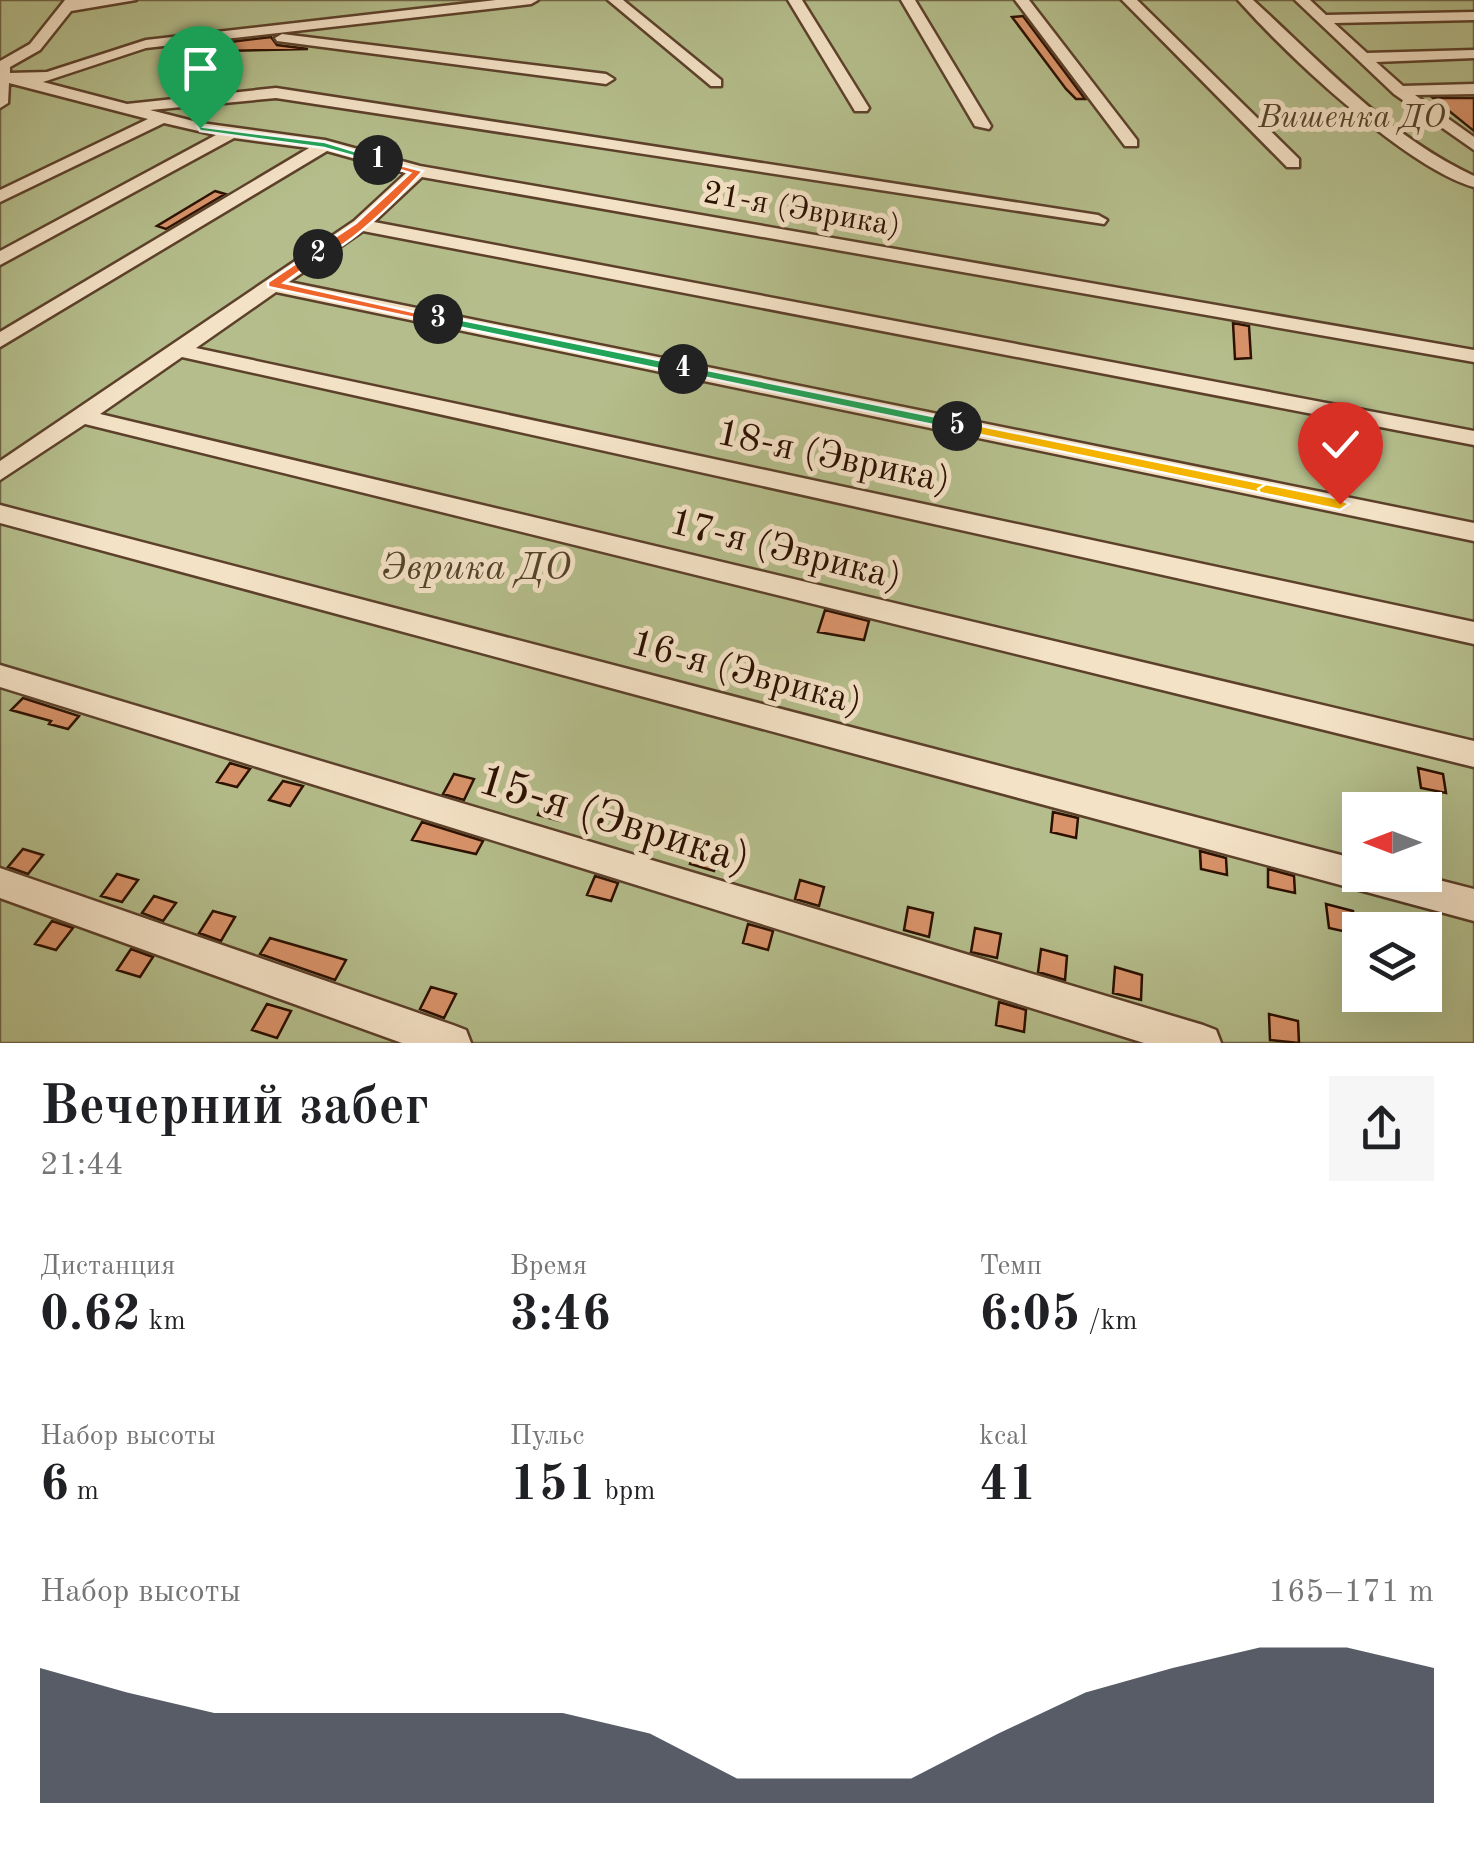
<!DOCTYPE html>
<html lang="ru">
<meta charset="utf-8">
<style>
:root{--surface:#fff;--page:#f6f6f6;--text:#202124;--muted:#757577;--accent:#111827}
body{margin:0;font-family:"Old Standard TT",serif;background:var(--page);color:var(--text);height:100vh;display:flex;flex-direction:column;font-size:38px;white-space:nowrap}
*{box-sizing:border-box;margin:0}
p{font-size:32px;color:var(--muted)}
.icon{flex:none;width:55px;height:55px;fill:none;stroke:currentColor;stroke-width:2;stroke-linecap:round;stroke-linejoin:round}
.map{position:relative;height:1043px;overflow:hidden}
.sheet{display:flex;flex-direction:column;background:var(--surface);flex:1}
.sheet>*{flex:none}
.needle{width:65px;rotate:270deg}
.tools{position:absolute;left:1342px;top:792px;display:grid;gap:20px}
.tools a{display:grid;place-items:center;width:100px;height:100px;border-radius:0px;background:var(--surface);box-shadow:0 10px 40px #0002;font-size:50px}
.pin{position:absolute;display:grid;place-items:center;width:85px;height:85px;color:#fff;margin:-102px -42px;border-radius:50% 50% 50% 0;rotate:-45deg;box-shadow:0 0 10px #0007}
.pin .icon{rotate:45deg}
.km{position:absolute;width:50px;height:50px;margin:-25px;border-radius:50%;background:#222;color:#fff;font-size:28px;line-height:50px;text-align:center}
.round{display:grid;place-items:center;flex:none;width:105px;height:105px;border-radius:0px;background:var(--page)}
.headline{display:flex;align-items:center;justify-content:space-between;height:170px;padding:0 40px}
h1{font-size:55px;font-weight:600;line-height:75px}
.figures{display:grid;grid-template-columns:repeat(3,1fr);gap:15px;height:170px;padding:10px 40px}
.figures div{display:grid;align-content:center}
.figures b{font-size:50px;font-weight:600}
.figures small{font-size:28px;font-weight:400}
.figures p{font-size:28px}
.chart{height:280px;padding:20px 40px}
.chart p{display:flex;justify-content:space-between}
.chart svg{width:100%;height:180px;margin-top:10px;fill:var(--accent);opacity:.7}
.map>svg:first-child{display:block}
.green{fill:#b4bd8b;stroke:#706646;stroke-width:2.5;fill-rule:evenodd}
.building{fill:#d9936a;stroke:#2b1000;stroke-width:2.5}
.lines{fill:none;stroke-linecap:round;stroke-linejoin:round}
.minor-casing{stroke:#5c402a;stroke-width:5}
.minor{fill:#f4e2c6;fill-rule:evenodd}
.split-1{fill:#22a559;stroke:#fff;stroke-width:2.5}
.split-2{fill:#f0652b;stroke:#fff;stroke-width:2.5}
.split-3{fill:#f0652b;stroke:#fff;stroke-width:2.5}
.split-4{fill:#22a559;stroke:#fff;stroke-width:2.5}
.split-5{fill:#22a559;stroke:#fff;stroke-width:2.5}
.split-6{fill:#f5b400;stroke:#fff;stroke-width:2.5}
.split-7{fill:#f5b400;stroke:#fff;stroke-width:2.5}
.labels{text-anchor:middle;stroke-width:10;stroke-linejoin:round;paint-order:stroke}
.far-park-label{font-size:32px;font-style:italic;fill:#54442a;stroke:#f4e2c6}
.far-street-label{font-size:32px;fill:#2b1000;stroke:#f4e2c6}
.street-label{font-size:38px;fill:#2b1000;stroke:#f4e2c6}
.park-label{font-size:38px;font-style:italic;fill:#54442a;stroke:#f4e2c6}
.near-street-label{font-size:45px;fill:#2b1000;stroke:#f4e2c6}
</style>
<div class="map">
<svg width="1474" height="1043" viewBox="0 0 1474 1043">
<rect width="100%" height="100%" fill="#eed2a8"/>
<filter id="stains"><feTurbulence type="fractalNoise" baseFrequency=".002" numOctaves="4"/><feColorMatrix values="0 0 0 0 .2 0 0 0 0 .09 0 0 0 0 .02 0 0 0 .5 -.17"/></filter>
<radialGradient id="worn" r=".72"><stop offset=".6" stop-color="#630" stop-opacity="0"/><stop offset="1" stop-color="#630" stop-opacity=".3"/></radialGradient>
<path class="green" d="M0,0H1474V1043H0ZM1360,810H1425V875H1360ZM1360,930H1425V995H1360Z"/>
<path class="building" d="M1023,16L1085,99H1076L1066,89L1012,17Z
M271,37L277,45L308,49L181,52L182,48Z
M1433,98H1474V131Z
M215,191L225,194L166,229L157,226Z
M1233,323L1249,326L1251,358L1235,359Z
M825,610L869,621L864,640L818,632Z
M23,698L79,716L68,729L49,724L51,721L11,710Z
M230,763L250,769L237,787L217,782Z
M1418,768L1443,774L1446,793L1421,788Z
M454,774L474,779L464,800L443,794Z
M283,781L303,786L290,806L269,800Z
M547,795L569,800L560,821L538,815Z
M1053,812L1078,818L1076,838L1051,832Z
M422,822L483,841L476,854L412,840Z
M697,843L720,849L714,871L690,864Z
M23,849L43,855L28,874L8,867Z
M1200,851L1226,858L1227,875L1201,869Z
M1268,869L1294,876L1295,893L1268,887Z
M117,874L138,880L122,902L101,896Z
M595,876L618,883L611,901L587,895Z
M800,880L824,887L819,906L795,899Z
M154,896L176,903L163,921L142,913Z
M1326,904L1353,911L1356,934L1329,928Z
M908,907L933,913L929,937L904,930Z
M213,911L235,917L221,941L199,933Z
M52,921L73,928L56,950L35,944Z
M748,924L773,931L768,950L743,943Z
M975,928L1001,934L997,958L971,952Z
M270,938L322,953L346,960L335,980L260,954Z
M131,949L153,957L140,977L117,970Z
M1041,949L1067,956L1065,980L1038,972Z
M1115,967L1142,975L1141,1000L1113,993Z
M431,987L456,994L444,1018L420,1009Z
M999,1002L1026,1010L1024,1032L996,1025Z
M267,1004L291,1011L277,1038L252,1030Z
M1269,1014L1298,1021L1299,1043L1270,1040Z"/>
<g class="lines">
<g class="minor-casing">
<path id="minor" d="M65,0H136L71,11L40,50L10,67V73L47,72L146,40L496,0H538L531,4L146,48L43,82L127,104L276,88L1098,215L1107,220L1104,224L276,98L150,110L201,123L325,140L420,166L1474,350V362L422,177L374,222L1474,431V445L363,231L289,282L1474,523V541L276,292L196,348L1474,622V644L182,357L100,414L1474,741V767L85,424L0,480V461L354,221L406,173L327,151L0,347V332L309,148L234,138L0,265V251L216,135L164,123L0,202V190L148,119L9,83L8,103L0,108V61L30,44Z
M608,0H623L721,80V86H711Z
M788,0H802L869,108L867,111H855Z
M901,0H915L991,126L989,129L975,126Z
M1015,0H1029L1137,140V146H1125Z
M1122,0H1137L1299,159V167H1287Z
M1238,0H1253C1322,63 1388,136 1474,176V187C1405,167 1287,55 1238,0Z
M1295,0H1310L1326,15L1474,12V20L1334,23L1367,53L1474,50V58L1376,62L1403,86L1474,84V94L1415,95L1474,137V150L1394,94Z
M282,34L606,74L614,79L606,84L277,41L275,38Z
M0,505L1360,860V875H1419L1474,889V921L0,523Z
M0,665L1203,1025L1216,1030L1221,1043H1144L0,687Z
M0,868L453,1025L466,1030L471,1043H402L0,898Z"/>
</g>
<use href="#minor" class="minor"/>
</g>
<path class="split-1" d="M197,126L325,142L384,160L378,163L324,148L200,131Z"/>
<path class="split-2" d="M374,158L423,171C403,193 342,257 314,257V251L356,223L410,173L374,162Z"/>
<path class="split-3" d="M314,251L324,254L284,283L445,319L438,323L268,287V282Z"/>
<path class="split-4" d="M438,315L683,365L690,369L683,374L434,322Z"/>
<path class="split-5" d="M683,365L957,421L965,426L957,430L678,372Z"/>
<path class="split-6" d="M957,421L1266,484L1274,489L1266,494L952,429V422Z"/>
<path class="split-7" d="M1266,484L1340,499L1349,504L1340,510L1260,493L1258,489Z"/>
<g class="labels">
<g class="far-park-label">
<text x="1352" y="127">Вишенка ДО</text>
</g>
<g class="far-street-label">
<text transform="translate(802 208) rotate(10)" y="11">21-я (Эврика)</text>
</g>
<g class="street-label">
<text transform="translate(834 455) rotate(12)" y="13">18-я (Эврика)</text>
<text transform="translate(786 548) rotate(14)" y="13">17-я (Эврика)</text>
<text transform="translate(747 671) rotate(15)" y="13">16-я (Эврика)</text>
</g>
<g class="park-label">
<text x="476" y="579">Эврика ДО</text>
</g>
<g class="near-street-label">
<text transform="translate(615 817) rotate(17)" y="16">15-я (Эврика)</text>
</g>
</g>
<rect width="100%" height="100%" filter="url(#stains)"/>
<rect width="100%" height="100%" fill="url(#worn)"/>
</svg>
<div class="tools">
<a><svg class="needle" viewBox="-14 -14 28 28"><path d="M0-13l5 13h-10z" fill="#e53935"/><path d="M0 13l5-13h-10z" fill="#757577"/></svg></a>
<a><svg class="icon" aria-label="layers" viewBox="0 0 24 24"><path d="M12 4l9 5-9 5-9-5zM3 14l9 5 9-5"/></svg></a>
</div>
<div class="pin" style="left:200px;top:128px;background:#1e9e55"><svg class="icon" aria-label="arrive" viewBox="0 0 24 24"><path d="M6 21V4h12l-3 4 3 4H6"/></svg></div>
<div class="pin" style="left:1340px;top:504px;background:#d93025"><svg class="icon" aria-label="check" viewBox="0 0 24 24"><path d="M5 12l5 5 9-10"/></svg></div>
<b class="km" style="left:378px;top:160px">1</b>
<b class="km" style="left:318px;top:254px">2</b>
<b class="km" style="left:438px;top:319px">3</b>
<b class="km" style="left:683px;top:369px">4</b>
<b class="km" style="left:957px;top:426px">5</b>
</div>
<section class="sheet">
<div class="headline"><div><h1>Вечерний забег</h1><p>21:44</p></div><a class="round"><svg class="icon" aria-label="share" viewBox="0 0 24 24"><path d="M12 15V3M7 8l5-5 5 5M5 13v7h14v-7"/></svg></a></div>
<div class="figures">
<div><p>Дистанция</p><b>0.62<small> km</small></b></div>
<div><p>Время</p><b>3:46</b></div>
<div><p>Темп</p><b>6:05<small> /km</small></b></div>
</div>
<div class="figures">
<div><p>Набор высоты</p><b>6<small> m</small></b></div>
<div><p>Пульс</p><b>151<small> bpm</small></b></div>
<div><p>kcal</p><b>41</b></div>
</div>
<div class="chart"><p><span>Набор высоты</span>165–171 m</p>
<svg viewBox="0 0 160 44" preserveAspectRatio="none"><path d="M0 44V11L10 17L20 22L30 22L40 22L50 22L60 22L70 27L80 38L90 38L100 38L110 27L120 17L130 11L140 6L150 6L160 11V44z"/></svg>
</div>
</section>
